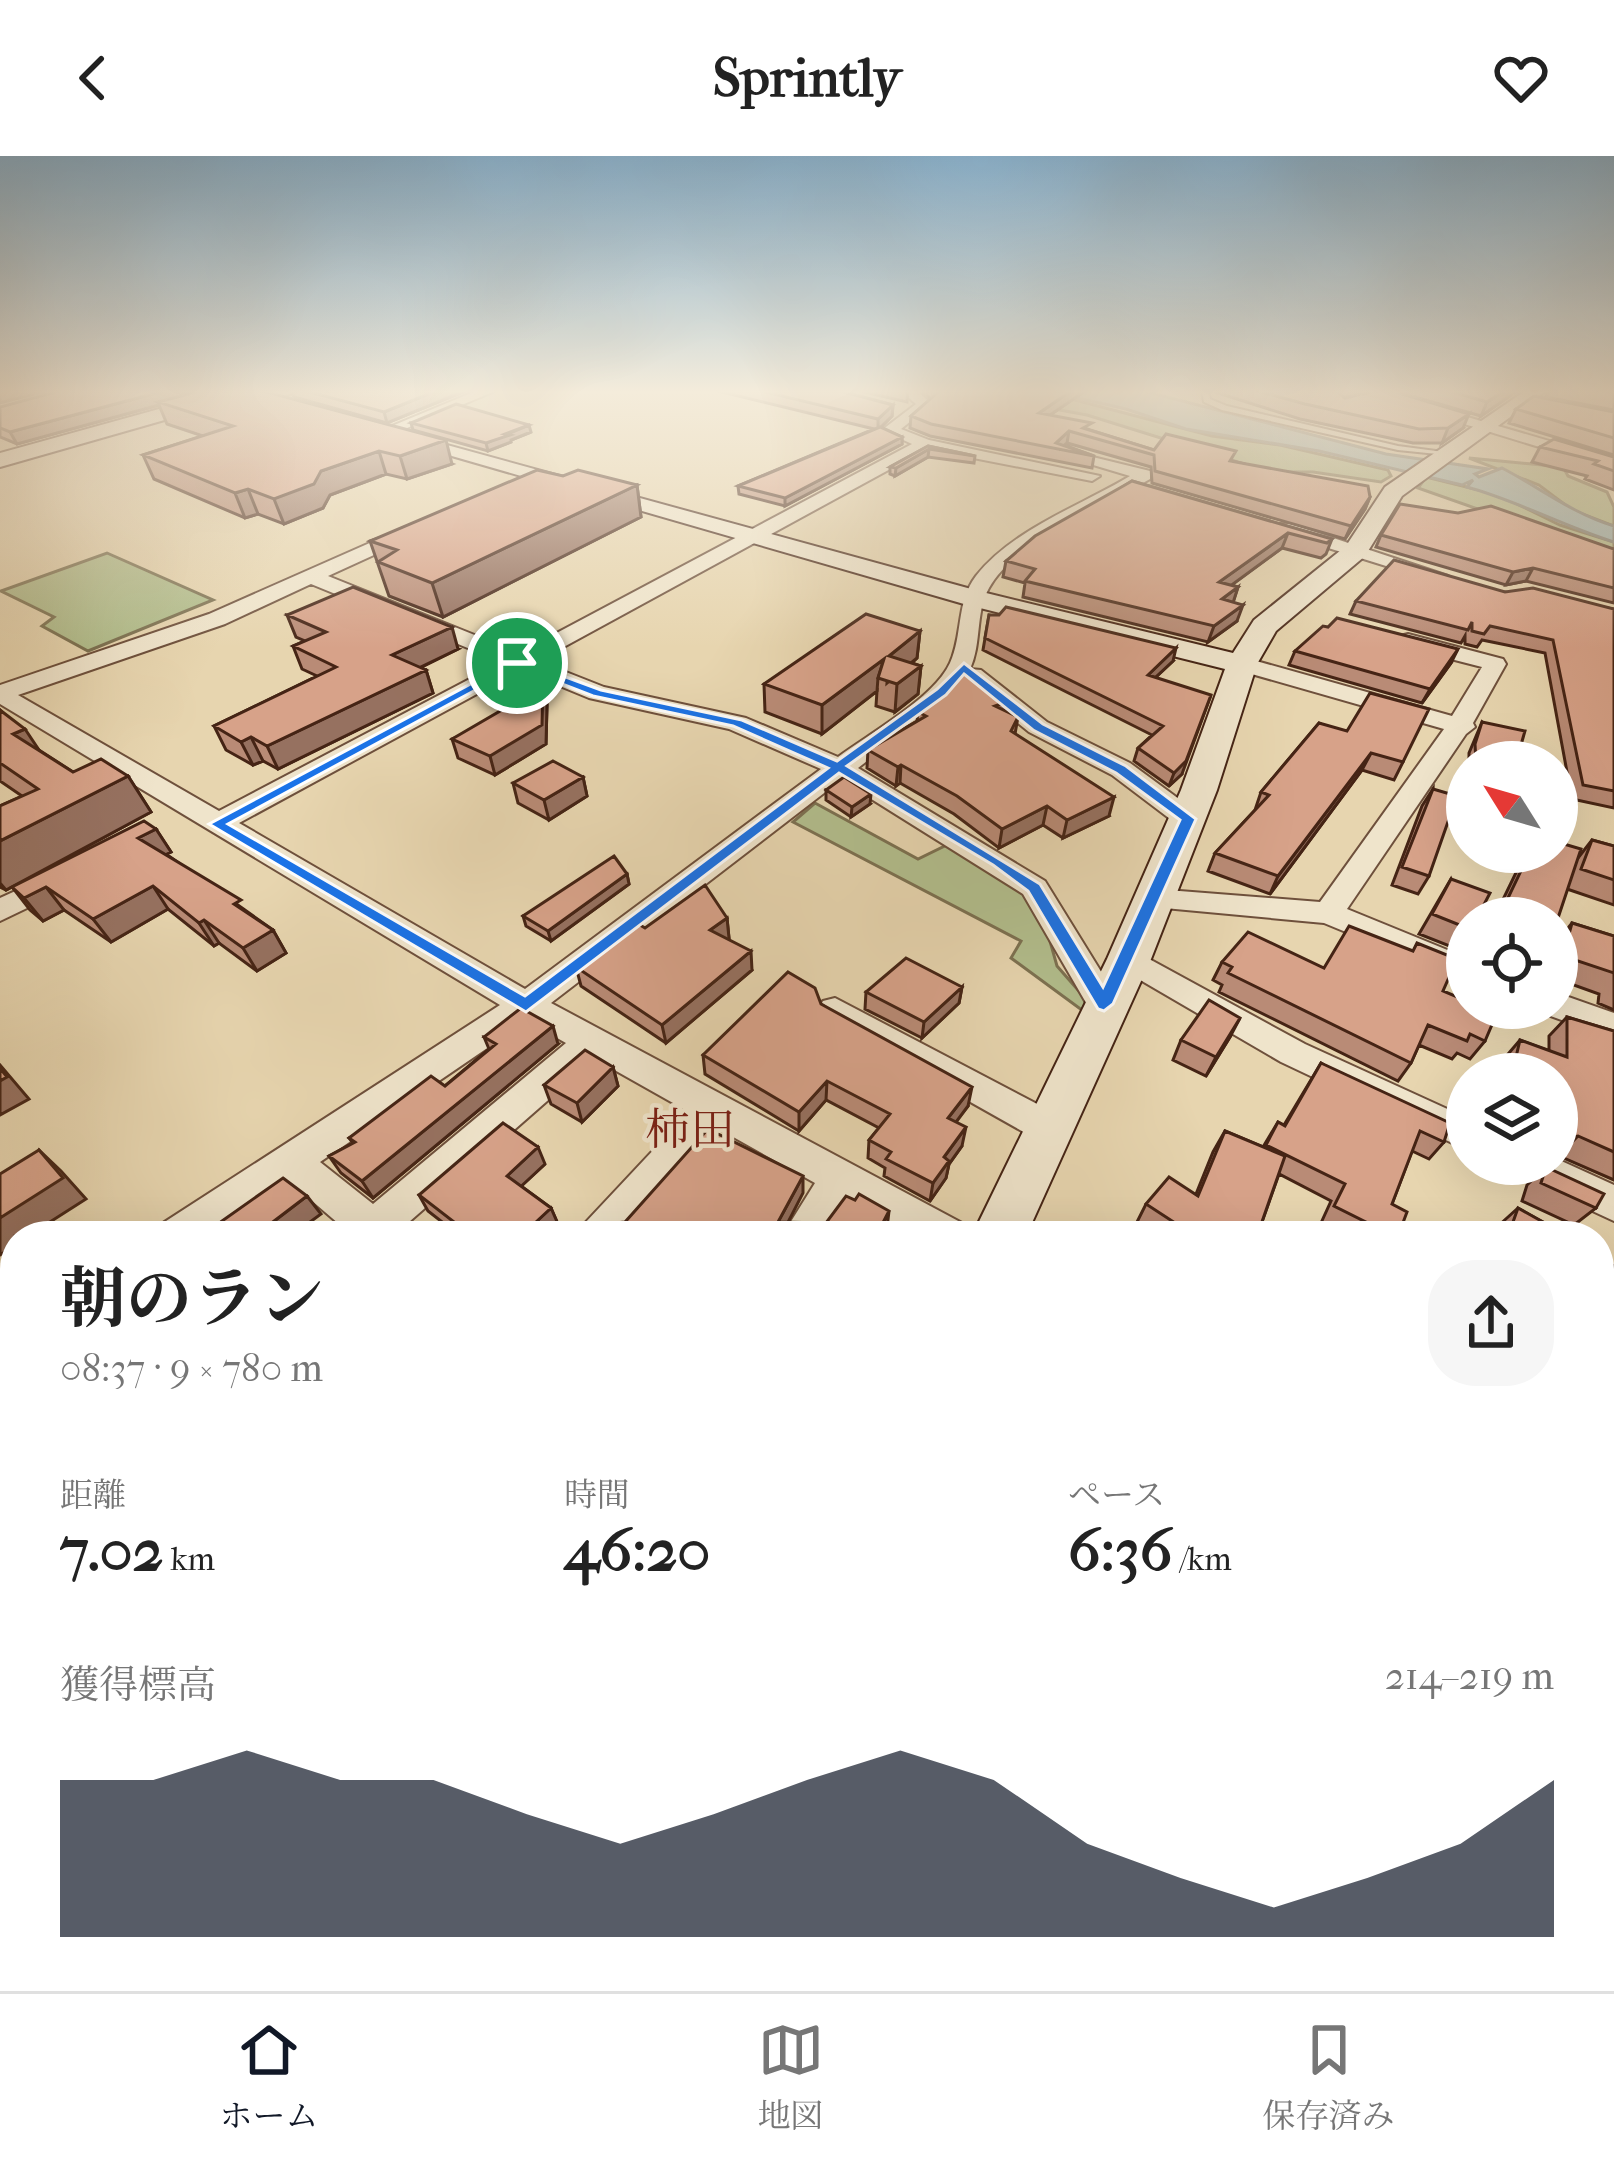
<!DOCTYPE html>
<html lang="ja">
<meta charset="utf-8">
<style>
:root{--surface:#fff;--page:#f6f6f6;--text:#222;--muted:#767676;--line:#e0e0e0;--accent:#111827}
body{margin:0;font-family:"IM FELL French Canon","Noto Serif JP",serif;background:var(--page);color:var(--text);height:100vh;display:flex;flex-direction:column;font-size:45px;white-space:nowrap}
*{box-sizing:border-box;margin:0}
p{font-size:39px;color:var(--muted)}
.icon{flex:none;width:66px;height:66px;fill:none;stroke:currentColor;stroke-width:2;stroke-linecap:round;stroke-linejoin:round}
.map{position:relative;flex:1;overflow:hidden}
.details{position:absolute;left:0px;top:1065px;width:1614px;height:771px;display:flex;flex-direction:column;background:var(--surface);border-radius:48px 48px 0 0;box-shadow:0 12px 48px #0002}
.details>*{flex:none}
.needle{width:78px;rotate:307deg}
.tools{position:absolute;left:1446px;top:585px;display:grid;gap:24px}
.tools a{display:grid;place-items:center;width:132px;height:132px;border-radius:50%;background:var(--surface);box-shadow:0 12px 48px #0002;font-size:60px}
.pin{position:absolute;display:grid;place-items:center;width:102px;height:102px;color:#fff;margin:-51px;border:6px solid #fff;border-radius:50%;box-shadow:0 3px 12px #0007}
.round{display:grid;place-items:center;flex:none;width:126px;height:126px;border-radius:48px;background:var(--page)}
.headline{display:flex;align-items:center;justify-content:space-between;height:204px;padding:0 60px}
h1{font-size:66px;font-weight:700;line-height:90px}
.stats{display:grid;grid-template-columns:repeat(3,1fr);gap:18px;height:204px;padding:12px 60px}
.stats div{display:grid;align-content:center}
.stats b{font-size:60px;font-weight:700}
.stats small{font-size:33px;font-weight:400}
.stats p{font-size:33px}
.chart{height:336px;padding:24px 60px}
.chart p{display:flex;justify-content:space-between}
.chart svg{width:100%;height:216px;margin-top:12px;fill:var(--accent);opacity:.7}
header{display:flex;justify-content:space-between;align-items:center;height:156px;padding:0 60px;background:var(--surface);font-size:54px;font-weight:700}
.tab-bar{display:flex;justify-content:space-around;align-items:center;height:168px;border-top:3px solid var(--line);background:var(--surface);font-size:33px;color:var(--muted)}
.tab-bar a{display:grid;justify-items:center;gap:6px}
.tab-bar .selected{color:var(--accent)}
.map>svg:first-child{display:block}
.green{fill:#b2be8d;stroke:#7c7151;stroke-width:3}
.water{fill:#9bb6b6;stroke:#797c76;stroke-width:3}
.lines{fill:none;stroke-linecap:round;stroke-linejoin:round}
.lane-casing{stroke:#6e503c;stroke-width:4}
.street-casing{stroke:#6e503c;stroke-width:4}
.secondary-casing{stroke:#452415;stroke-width:4}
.lane{fill:#efe4cb;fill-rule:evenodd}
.street{fill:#efe4cb;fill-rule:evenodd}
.secondary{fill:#efe4cb;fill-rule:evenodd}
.wall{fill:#b98b76;stroke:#452415;stroke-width:3}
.shaded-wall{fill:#967160;stroke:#452415;stroke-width:3}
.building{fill:#d7a289;stroke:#452415;stroke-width:3}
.route{fill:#1a73e8;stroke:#fff;stroke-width:3;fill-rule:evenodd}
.labels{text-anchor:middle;stroke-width:9;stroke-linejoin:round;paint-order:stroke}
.quarter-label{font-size:45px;fill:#7a1f14;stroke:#efe4cb}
</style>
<header><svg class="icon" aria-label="back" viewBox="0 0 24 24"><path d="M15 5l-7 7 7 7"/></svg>Sprintly<svg class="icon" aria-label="heart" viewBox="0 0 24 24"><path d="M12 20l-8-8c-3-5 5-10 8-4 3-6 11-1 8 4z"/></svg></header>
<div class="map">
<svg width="1614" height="1835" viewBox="0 0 1614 1835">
<rect width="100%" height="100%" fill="#e7d5af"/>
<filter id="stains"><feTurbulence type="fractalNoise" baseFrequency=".00167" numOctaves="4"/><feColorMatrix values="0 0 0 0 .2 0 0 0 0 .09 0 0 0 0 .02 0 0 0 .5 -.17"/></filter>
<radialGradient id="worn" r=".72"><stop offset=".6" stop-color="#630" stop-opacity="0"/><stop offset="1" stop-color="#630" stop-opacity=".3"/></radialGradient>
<path class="green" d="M1056,239L1212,280L1280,289L1388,314L1391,320L1381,326L1313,316H1270L1087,259L1016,246Z
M1469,302L1563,311L1568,320L1607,336L1614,351V370L1572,354L1539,329Z
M1426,321L1499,339L1560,369L1614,386V401L1418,332Z
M107,397L213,444L88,495L42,470L54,461L1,435Z
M815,647L918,703L955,685L1040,750L1057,810L1106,866L1105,871L1011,802L1021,785L793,666Z"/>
<path class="water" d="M1047,235H1144L1386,298L1488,313L1475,318L1479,321L1502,312C1539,331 1573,358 1614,370V386C1563,370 1518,345 1467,331L1473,324L1462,329L1319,295L1186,273L1126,253Z"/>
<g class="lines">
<g class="lane-casing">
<path id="lane" d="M1202,235H1209L1210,243L1227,250L1398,290L1451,297L1447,299L1398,294L1222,254L1204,246Z"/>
</g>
<g class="street-casing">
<path id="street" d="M275,235H298L262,247L255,243Z
M476,235H495L388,280L375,277Z
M901,235H917L932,248L901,273L929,284L1100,320L1092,325L927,293L538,505L604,531L746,562L838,601C869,578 934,542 950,507C963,479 956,446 976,420C1013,373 1080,350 1130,320L1060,299V293L1150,315V323C1104,350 1015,385 989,432C975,457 982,487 970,513L981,514L1047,566L1130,607L1198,657L1202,663L1198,669H1178L1112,619L1029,576L964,523L949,541L858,612L1045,725L1121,848L1116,857H1092L1023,738L841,624L551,847L962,1067L968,1080H910L847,1045L826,1080H782L815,1027L719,973L626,1080H579L585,1067L689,956L595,903L393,1080H353L290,1026L211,1080H157L163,1067L500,849L0,548V529L209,458L415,367L422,369V377L328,420L519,497L912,288L882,274L916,248ZM311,428L502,506L219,655L18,539L225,468ZM521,514L589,542L729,573L821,613L525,833L239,667ZM527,865L566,887L373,1048L320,1006Z
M1357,235H1379L1614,304V314Z
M1277,368H1291L1448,420L1431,424L1277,376Z
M1408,478L1503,503L1506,508L1473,567L1475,571L1466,578L1347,753L1467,802V826L1324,767L1143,750L1139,743L1154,733L1320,746L1444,573L1234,513L1231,508L1242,501L1452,560L1482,511L1400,490V480Z
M66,712L77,714L81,721L77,728L0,765V742Z
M1129,792L1305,888L1467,962V994L1281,906L1118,811L1113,803L1118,795Z
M1557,837L1614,857V883L1545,858L1542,852H1557Z
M835,842L1062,961L1068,972L1062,983L1049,987L1036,983L823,863L818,854L823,845Z
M1557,1003L1614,1029V1065L1515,1019L1510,1008H1557Z
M15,1164V1211L0,1216V1170Z
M0,1244L15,1251V1322L0,1316Z
M1614,1454V1567L1599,1573V1460Z
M557,1821H634L640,1835H562Z"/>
</g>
<g class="secondary-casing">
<path id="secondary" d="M224,235L231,237V245L0,311V297Z
M1525,235H1546L1402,340L1365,400L1276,475L1257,508L1217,634L1151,803L1026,1080H972L1107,803L1181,634L1225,513L964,448L379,279L396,275L982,436L1233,497L1254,464L1346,390L1385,331Z
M644,1821H730L726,1835H638Z"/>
</g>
<use href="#lane" class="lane"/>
<use href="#street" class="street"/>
<use href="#secondary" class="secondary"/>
</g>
<path class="wall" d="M263,235L452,308L407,323L386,318L330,339L323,352L284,368L258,358L245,362L154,323L143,299L203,280L167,268L159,249L17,288L0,281V251Z
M291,235H465L387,267L294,241Z
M718,235H840L893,249L892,260L881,271L902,281V288L785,350L739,338L738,330L874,273Z
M860,235H908L907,246Z
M922,235H1085L1050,259L1090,274L1154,294L1233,305L1370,341L1365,353L1345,383L1152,327L1151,311L1067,287L1064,289L1094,300L1092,312L930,280L910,272L911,260L931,243Z
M1212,235H1357L1355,239L1463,272L1442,287H1413L1300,263Z
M1394,235H1517L1481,260Z
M1549,235H1614V254L1546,241Z
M1516,253L1614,256V299L1509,267Z
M411,267L531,276L511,284V286L488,295L413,274Z
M928,290L975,300L974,307L928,301L895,320L890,318V311Z
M1540,291L1614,301V334L1585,323L1587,320L1532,306Z
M563,320L637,329L641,361L443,461L389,440L370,385Z
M1132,325L1332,383L1326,398L1321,402L1282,392L1231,429L1238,431L1233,446L1237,465L1208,486L1023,441L1025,427L1003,421L1006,405Z
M1381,379L1614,393V447L1526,425L1506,429L1376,391Z
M1505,436L1614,453V652L1572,643L1545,497L1482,484L1477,491L1465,488V480L1461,487L1350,458L1356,445Z
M287,459L458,493L420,512L426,514L433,537L278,613L263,605L253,609L226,594L214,570L317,520L302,513L293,490L305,485L296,481Z
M989,459L1173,505L1155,522L1182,618L1169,630L1134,605L1138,592L1152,579L983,494Z
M920,475L917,502L912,507L921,510L918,538L895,556L876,550L877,535L822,578L765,556L764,528Z
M1295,495L1451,507L1422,547L1289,509Z
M547,549L546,588L495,619L458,602L452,583Z
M0,554L39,594L73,616L128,620L151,656L6,734L0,731V650L22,640L0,625Z
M918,556H1007L1018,561L1015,578L1109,660L1063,682L1043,669L999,692L954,658L900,627L896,630L867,612L868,594L917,565Z
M1482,566L1516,606H1469V597Z
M1319,567L1403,606L1394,624L1362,614L1270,738L1208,715L1215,697L1255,654L1261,636Z
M583,621L587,640L549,664L518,647L513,627Z
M1433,633L1429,720L1418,738L1392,729L1422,650Z
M826,634L870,648L851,661L826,644Z
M156,673L171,696L166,698L273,774L286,797L257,815L219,787L214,790L168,753L111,786L64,754L43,765L30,754L12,731Z
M1592,684L1614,690V749L1567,733L1557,763L1494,762L1526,696H1557L1578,702Z
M627,718L629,728L551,785L526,770L523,760Z
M1451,723L1467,762V779L1457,793L1419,778Z
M727,762L729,782L727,783L752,814L666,887L581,830L576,811L645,772Z
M1572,767L1614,780V854L1598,847L1599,838L1557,823V786Z
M1222,806L1324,812L1443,835L1485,885L1470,903L1457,897L1452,903L1419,889L1411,907L1398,925L1219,836L1222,829L1213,824Z
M962,831L959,847L922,882L865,853L866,836Z
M821,848L968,950L955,966L962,990L949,1008L946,1022L930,1045L884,1020L885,1012L868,1002L869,984L879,972L826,944L799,975L705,918L703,899Z
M1567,861L1614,875V1024L1557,999V918H1500L1503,904L1520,884L1549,895V880Z
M484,881L558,888L373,1042L341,1017L329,1000L353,987L349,982L445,930L489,893Z
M1230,881L1206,920L1173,904L1181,884Z
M1321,907L1444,986L1429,1003L1412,995L1392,1048L1398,1080H1348L1321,1067L1331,1045L1279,1018L1257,1080H1154L1136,1068L1146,1048L1196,1038L1213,996L1225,975L1263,991L1278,966L1284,969Z
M613,911L618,930L582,966L551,948L544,929Z
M545,1008L521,1030L551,1052L558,1068L545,1080H460L428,1055L419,1039Z
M1546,1011L1596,1052L1574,1069L1522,1045L1527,1029Z
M1518,1052L1568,1080H1494L1497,1071Z
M1599,1596L1614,1602V1835L1587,1821H1599Z
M15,1743V1821L0,1835V1744Z
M1154,1821H1340L1365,1835H1176Z
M1391,1821H1577L1593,1835H1390Z"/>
<path class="shaded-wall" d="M0,235H46L0,247Z
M164,235H208L158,246L159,249L17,288L10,276Z
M436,235H465L387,267L384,256Z
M1071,235H1085L1037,268L1039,257Z
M1336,235H1357L1355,239L1331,248Z
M1504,235H1517L1481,260L1487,246Z
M893,249L892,260L878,274V263Z
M1469,258L1463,272L1442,287L1448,272Z
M529,269L531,276L511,284V286L488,295L486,287Z
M1069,275L1067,287L1060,293L1056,287Z
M902,281V288L785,350V342Z
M446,284L452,308L407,323L400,300Z
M929,293L928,301L895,320L896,312Z
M379,295L386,318L330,339L323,352L284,368L274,343L321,315Z
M637,329L641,361L443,461L432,427Z
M248,333L258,358L245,362L235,337Z
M1370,341L1365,353L1345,383L1351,370Z
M1288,377L1282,392L1214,442L1219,426Z
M1533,412L1526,425L1506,429L1513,416Z
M1238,431L1233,447L1222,443Z
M1243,449L1237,465L1208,486L1214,470Z
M452,471L458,493L400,521L392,499Z
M920,475L917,502L887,527L889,500Z
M1176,492L1173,505L1144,532L1148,519Z
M1458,493L1451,507L1422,547L1430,533Z
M884,503L878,522L877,535L822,578V549Z
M921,510L918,538L895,556L897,528Z
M426,514L433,537L278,613L267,590Z
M543,530L547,549L546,588L495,619L490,600Z
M1211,539L1182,618L1169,630L1174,617Z
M1009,545L1006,563L995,550Z
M25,573L49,609L13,578Z
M251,581L263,605L253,609L241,586Z
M1371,597L1362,614L1270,738L1278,720Z
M901,609L900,627L896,630L898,611Z
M128,620L151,656L6,734L0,727V685Z
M583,621L587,640L549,664L544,644Z
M871,638L870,648L851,661L852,651Z
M1114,641L1109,660L1063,682L1067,664Z
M1047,650L1043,669L999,692L1002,673Z
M156,673L171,696L153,705L138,682Z
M627,718L629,728L551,785L548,775Z
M153,730L168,753L111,786L93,763Z
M46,731L64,754L43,765L24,742Z
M727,762L729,782L712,794L710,774Z
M204,764L219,787L214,790L199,767Z
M273,774L286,797L257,815L243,792Z
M751,795L752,814L666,887L662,869Z
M962,831L959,847L922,882L924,866Z
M1240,862L1230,881L1206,920L1216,901Z
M553,870L558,888L373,1042L362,1025Z
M0,909L29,943L0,959Z
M613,911L618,930L582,966L577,947Z
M827,925L826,944L799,975V956Z
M972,931L968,950L945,981L948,962Z
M966,971L962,990L949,1008L946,1022L930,1045L933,1027L944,1001Z
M1578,980L1559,999H1557V984Z
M538,991L545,1008L514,1037L507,1020Z
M39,994L61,1015L86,1043L28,1080H15V1089L0,1099V1062Z
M803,1020V1037L781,1080L778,1066Z
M307,1040L321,1058L291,1080H269L265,1072Z
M551,1052L558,1068L545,1080H521Z
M889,1055L887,1072L883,1080H876Z
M0,1323L8,1336L0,1343Z
M1,1373L15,1379V1395Z
M15,1413V1447L0,1460V1426Z
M0,1513L15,1517V1553L0,1522Z
M15,1567V1598L0,1611V1580Z
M226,1821H249L243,1835H220Z
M291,1821H322L346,1835H316Z
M834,1824L848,1835H840L836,1832Z"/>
<path class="building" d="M59,235H164L10,276L0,272V251Z
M200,235H263L446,284L400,300L379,295L321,315L314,328L274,343L248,333L235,337L143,299L233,270L158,246Z
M306,235H436L384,256Z
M761,235H840L893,249L878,263Z
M935,235H1071L1039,257L1092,267L1083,272L1154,294L1166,278L1236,295L1230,305L1368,330L1370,341L1351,370L1155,315L1154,299L1069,275L1056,287L1094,300L931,268L911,260L937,237Z
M1258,235H1337L1345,242L1375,235H1392L1469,258L1448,272L1419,273L1305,248Z
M1449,235H1504L1487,246Z
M1534,240L1614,256V282L1516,253Z
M456,248L529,269L505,278L510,279L486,287L411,267Z
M880,271L902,281L785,342L738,330Z
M1554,283L1614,301V315L1594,308L1598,305L1540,291Z
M928,290L975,300L929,293L896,312L890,311Z
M537,314L563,320L578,314L637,329L432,427L378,406L397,394L370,385Z
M1132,325L1332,383L1327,387L1288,377L1219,426L1238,431L1222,443L1243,449L1214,470L1025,425L1035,413L1006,405L1035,380Z
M1400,348L1458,357L1491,350L1614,393V432L1533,412L1513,416L1381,379Z
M1394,404L1505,436L1533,432L1614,453V635L1583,629L1553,484L1490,470L1484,478L1472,475V466L1468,474L1356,445Z
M353,431L452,471L392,499L426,514L267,590L251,581L241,586L214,570L336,511L293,490L326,476L287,459Z
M1006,451L1176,492L1148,519L1211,539L1186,605L1174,617L1138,592L1163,570L985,482L989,459H999Z
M866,458L920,475L889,500L921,510L897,528L878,522L884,503L822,549L764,528Z
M1337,462L1458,493L1430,533L1295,495L1323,470L1328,471Z
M968,513L1009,545L995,550L1018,561L1011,575L1114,641L1067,664L1047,650L1002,673L957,640L901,609L898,611L868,594L926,560L918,556Z
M543,530L542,569L490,600L452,583Z
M1370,537L1429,553L1403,606L1371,597L1278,720L1215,697L1269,639L1261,636L1319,567L1347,575Z
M0,554L25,573L13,578L73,616L101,603L128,620L0,685V650L38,633L0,607Z
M1482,566L1525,575L1516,606H1476L1475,588Z
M553,605L583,621L544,644L513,627Z
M844,621L871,638L852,651L826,634Z
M1433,633L1457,640L1429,720L1402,711Z
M144,665L156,673L138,682L241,744L234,748L273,774L243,792L204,764L199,767L153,730L93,763L46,731L24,742L12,731Z
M1592,684L1614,690V724L1581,713Z
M1557,686L1581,693L1558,762L1507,744L1530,696H1557Z
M614,700L627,718L548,775L523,760Z
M1451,723L1490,737L1477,762H1467V772L1432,758Z
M705,729L727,762L710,774L751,795L662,869L576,811L635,766L645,772Z
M1572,767L1614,780V817L1563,800Z
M1349,770L1413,795L1417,787L1457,803L1443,835L1467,845V852H1484L1497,857L1485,885L1470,878L1467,885L1428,869L1411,907L1228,817L1232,811L1222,806L1248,776L1324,812Z
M906,802L962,831L924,866L866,836Z
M788,816L815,832L821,848L972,931L948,962L966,971L944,1001L949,1005L933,1027L886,1003L891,996L869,984L890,958L827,925L799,956L703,899Z
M1209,844L1240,862L1216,901L1181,884Z
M521,852L553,870L362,1025L329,1000L355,986L349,982L431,920L445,930L496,888L484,881Z
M1567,861L1614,875V996L1578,980L1557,984V918H1512L1520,884L1567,901Z
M585,894L613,911L577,947L544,929Z
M1321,907L1450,967L1444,986L1420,975L1392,1048L1407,1056L1398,1080H1394L1334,1050L1345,1028L1266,989L1278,966L1285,970Z
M0,912L7,921L0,925Z
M503,967L538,991L507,1020L551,1052L521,1080H464L467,1076L419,1039Z
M708,973L803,1020L778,1066L826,1067L846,1040L855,1044L859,1038L889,1055L876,1080H605L616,1067L625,1066Z
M1225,975L1285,1000L1257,1080H1195L1146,1048L1169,1021L1198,1040Z
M39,994L63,1022L0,1062V1018Z
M1546,1011L1604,1038L1596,1052L1541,1027Z
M283,1022L307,1040L265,1072L271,1078L269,1080H235L222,1065Z
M1518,1052L1568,1080H1508Z
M1602,1103L1614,1110V1271L1608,1290L1612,1292L1608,1320L1603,1317L1599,1336V1110Z
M1,1373L15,1395V1413L0,1426Z
M0,1522L15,1553V1567L0,1580Z
M15,1590V1699L0,1691V1611Z
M1599,1596L1614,1602V1822L1599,1814Z
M0,1747L15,1751V1821H226L220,1835H0Z
M289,1821H291L316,1835H282Z
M1165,1821H1340L1365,1835H1187Z
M1428,1821H1577L1593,1830V1835H1427Z"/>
<linearGradient id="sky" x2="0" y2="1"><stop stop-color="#89b5d4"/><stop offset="0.48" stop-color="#f4ecdb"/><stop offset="1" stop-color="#f4ecdb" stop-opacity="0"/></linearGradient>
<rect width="1614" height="492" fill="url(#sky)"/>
<path class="route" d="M517,503L601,534L742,564L837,605L937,533L964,507L1043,568L1126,610L1196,663L1113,848L1104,855L1098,853L1028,735L993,709L839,617L526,856L209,668ZM518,511L593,540L733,570L828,612L525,840L228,668ZM964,518L1033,574L1116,617L1180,664L1103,831L1040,728L847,610L946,539Z"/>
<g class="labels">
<g class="quarter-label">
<text x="690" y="989">柿田</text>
</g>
</g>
<rect width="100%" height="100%" filter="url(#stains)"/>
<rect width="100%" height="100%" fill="url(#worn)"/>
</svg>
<div class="tools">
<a><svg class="needle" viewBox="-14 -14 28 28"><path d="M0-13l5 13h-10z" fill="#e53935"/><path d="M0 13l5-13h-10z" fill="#767676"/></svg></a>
<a><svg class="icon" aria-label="locate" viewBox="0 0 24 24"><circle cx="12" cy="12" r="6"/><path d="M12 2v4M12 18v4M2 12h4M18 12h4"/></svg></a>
<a><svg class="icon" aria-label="layers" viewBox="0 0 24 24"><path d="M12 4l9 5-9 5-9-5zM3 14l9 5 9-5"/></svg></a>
</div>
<div class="pin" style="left:517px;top:507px;background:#1e9e55"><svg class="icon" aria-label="arrive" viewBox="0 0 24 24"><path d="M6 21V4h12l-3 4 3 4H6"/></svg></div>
<section class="details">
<div class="headline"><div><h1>朝のラン</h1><p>08:37 · 9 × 780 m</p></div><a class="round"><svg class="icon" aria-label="share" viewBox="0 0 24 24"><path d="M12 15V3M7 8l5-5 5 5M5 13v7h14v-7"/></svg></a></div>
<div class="stats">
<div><p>距離</p><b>7.02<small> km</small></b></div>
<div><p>時間</p><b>46:20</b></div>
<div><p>ペース</p><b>6:36<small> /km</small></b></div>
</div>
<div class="chart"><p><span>獲得標高</span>214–219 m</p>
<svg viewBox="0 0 160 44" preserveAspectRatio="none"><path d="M0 44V12L10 12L20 6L30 12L40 12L50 19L60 25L70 19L80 12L90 6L100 12L110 25L120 32L130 38L140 32L150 25L160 12V44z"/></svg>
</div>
</section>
</div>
<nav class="tab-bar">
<a class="selected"><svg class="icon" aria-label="home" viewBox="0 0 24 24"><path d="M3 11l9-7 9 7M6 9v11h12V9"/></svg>ホーム</a>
<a><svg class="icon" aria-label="map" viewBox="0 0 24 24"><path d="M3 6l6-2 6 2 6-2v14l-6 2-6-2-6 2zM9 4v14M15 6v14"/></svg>地図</a>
<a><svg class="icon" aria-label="saved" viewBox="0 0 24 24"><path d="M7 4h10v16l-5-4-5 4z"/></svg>保存済み</a>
</nav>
